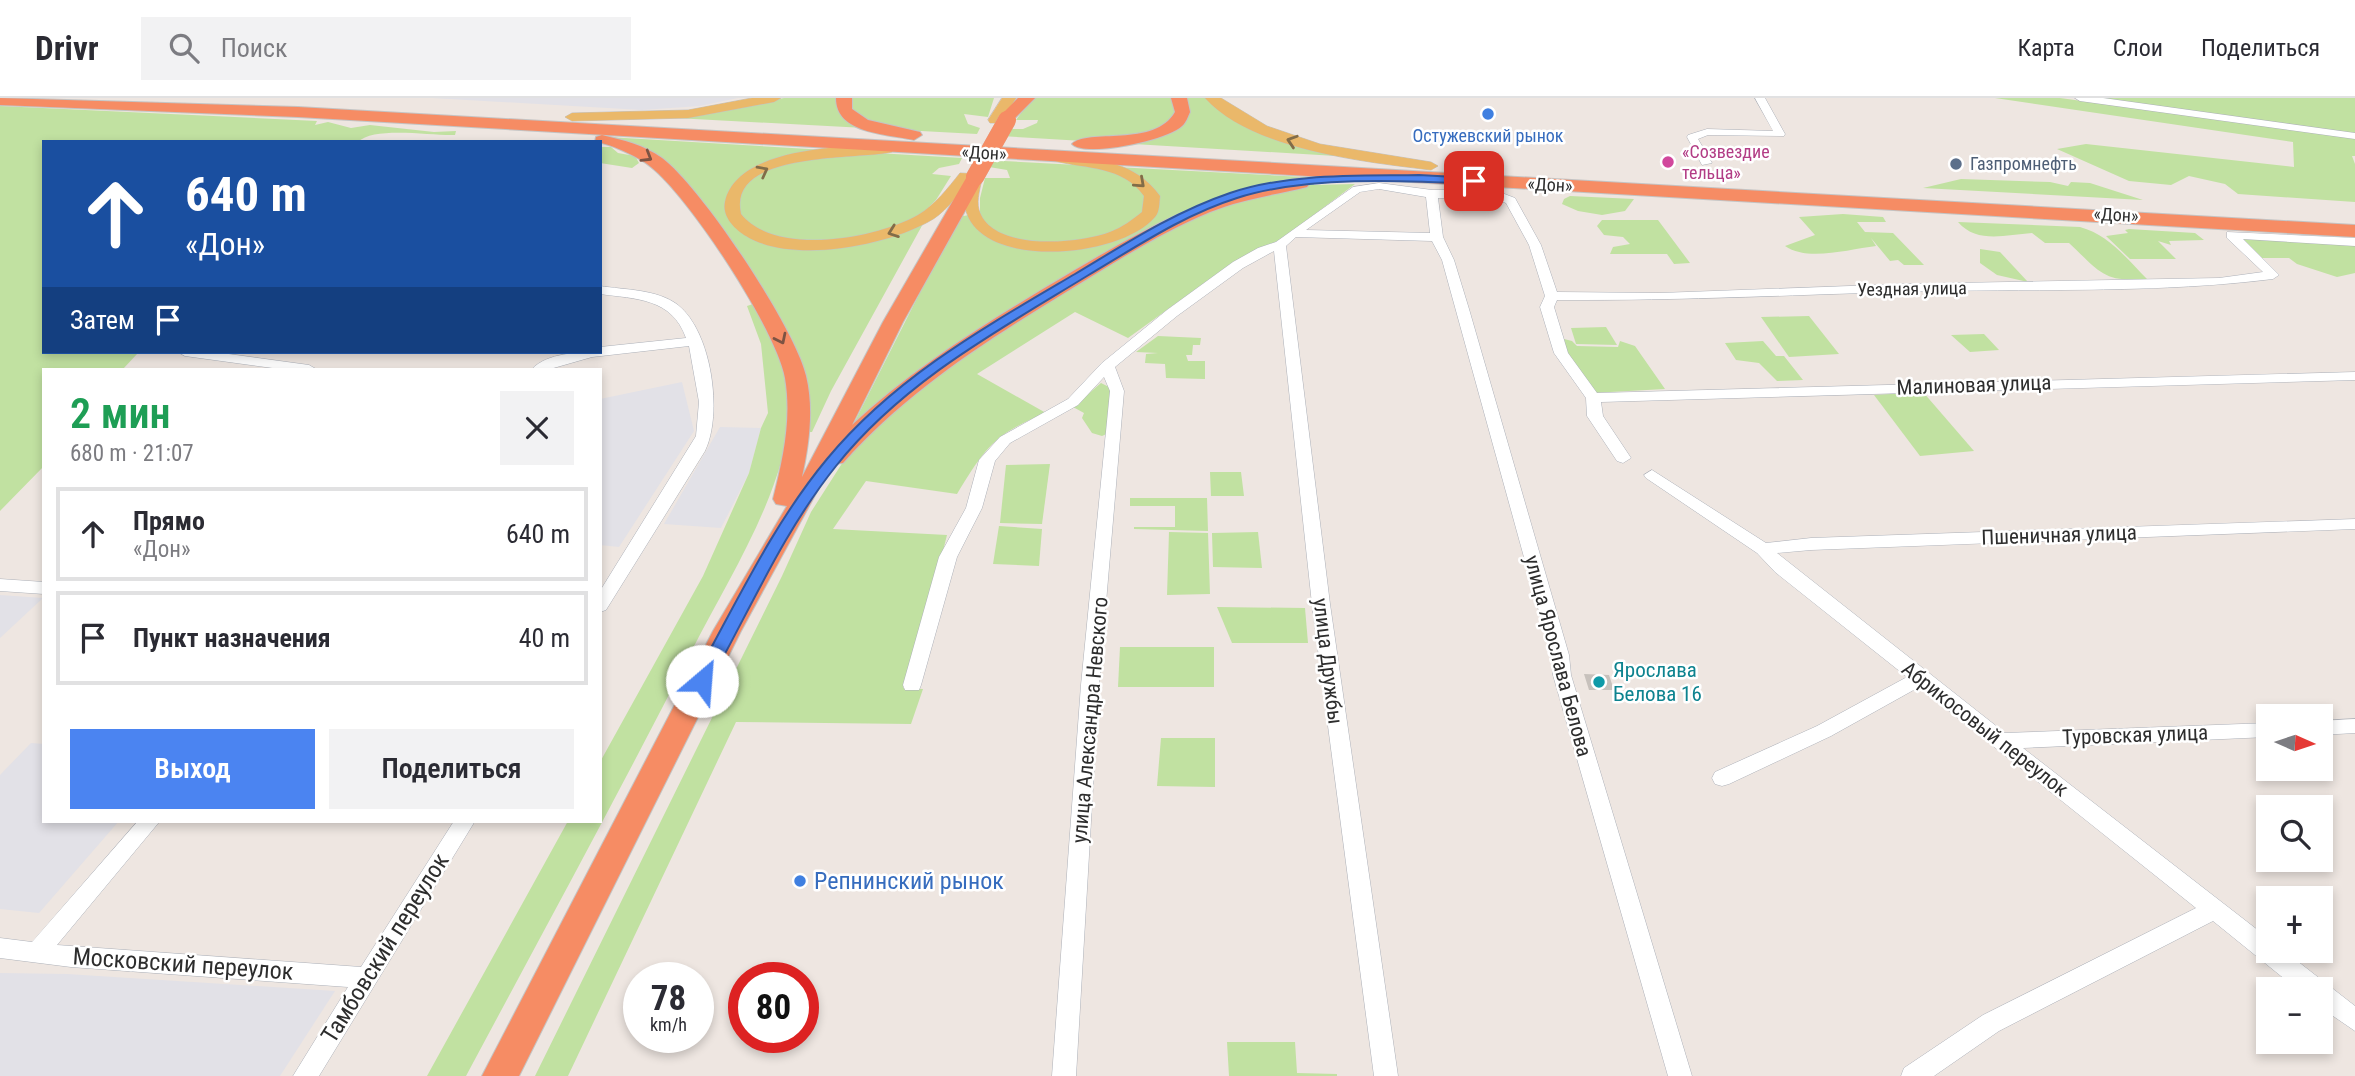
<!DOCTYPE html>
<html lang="ru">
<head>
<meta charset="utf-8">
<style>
	body { margin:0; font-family:"Roboto Condensed",sans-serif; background:#f2f2f3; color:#2b2b33; height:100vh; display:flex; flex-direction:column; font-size:26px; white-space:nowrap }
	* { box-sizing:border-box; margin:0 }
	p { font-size:23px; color:#7c7c81 }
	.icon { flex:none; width:38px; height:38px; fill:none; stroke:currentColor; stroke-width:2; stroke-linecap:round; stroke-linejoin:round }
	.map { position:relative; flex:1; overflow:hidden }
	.drawer { position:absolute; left:42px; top:270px; width:560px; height:455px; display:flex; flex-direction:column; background:#fff; border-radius:0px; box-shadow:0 4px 10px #0003 }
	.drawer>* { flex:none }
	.hud { position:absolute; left:42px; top:42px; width:560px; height:214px; border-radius:0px; box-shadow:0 4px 10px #0003; background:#1a4fa0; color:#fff; overflow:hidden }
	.needle { width:46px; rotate:93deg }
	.buttons { position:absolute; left:2256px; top:606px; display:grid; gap:14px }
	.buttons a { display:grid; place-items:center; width:77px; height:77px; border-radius:0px; background:#fff; box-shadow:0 4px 10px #0003; font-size:35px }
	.speed { position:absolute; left:623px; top:864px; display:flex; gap:14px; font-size:35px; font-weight:700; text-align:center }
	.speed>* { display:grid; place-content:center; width:91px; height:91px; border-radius:50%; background:#fff; box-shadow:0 4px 10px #0003; line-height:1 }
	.speed small { font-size:18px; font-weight:400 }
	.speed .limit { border:10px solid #d22; background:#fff; color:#111 }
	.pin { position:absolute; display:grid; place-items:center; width:60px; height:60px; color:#fff; margin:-30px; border-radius:14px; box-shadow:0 4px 10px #0006 }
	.me { position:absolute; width:77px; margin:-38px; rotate:27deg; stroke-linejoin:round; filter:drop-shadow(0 0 5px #0008) }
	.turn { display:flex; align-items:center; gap:24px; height:147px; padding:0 28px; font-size:32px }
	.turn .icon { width:91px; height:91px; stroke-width:2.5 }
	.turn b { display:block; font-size:49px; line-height:60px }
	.then { display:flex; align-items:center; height:66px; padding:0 28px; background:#0003; gap:14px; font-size:26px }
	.round { display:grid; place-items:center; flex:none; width:74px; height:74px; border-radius:0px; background:#f2f2f3 }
	.summary { display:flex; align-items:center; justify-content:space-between; height:119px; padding:0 28px }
	h1 { font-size:42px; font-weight:600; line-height:52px; color:#1e9e55 }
	.cta { display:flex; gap:14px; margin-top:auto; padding:14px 28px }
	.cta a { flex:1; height:80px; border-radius:0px; background:#4b84f1; color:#fff; font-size:28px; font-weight:600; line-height:80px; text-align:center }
	.cta a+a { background:#f2f2f3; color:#2b2b33 }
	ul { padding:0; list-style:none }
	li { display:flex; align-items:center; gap:21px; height:94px; margin:0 14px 10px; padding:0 14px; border:4px solid #e1e1e2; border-radius:0px }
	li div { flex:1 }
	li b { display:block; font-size:26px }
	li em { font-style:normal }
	header { display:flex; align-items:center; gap:42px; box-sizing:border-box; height:98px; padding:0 35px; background:#fff; border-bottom:2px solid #e1e1e2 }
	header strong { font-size:33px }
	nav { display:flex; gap:38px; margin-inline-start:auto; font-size:24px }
	.search { width:490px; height:63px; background:#f2f2f3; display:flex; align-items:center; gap:18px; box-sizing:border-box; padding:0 24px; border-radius:0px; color:#7c7c81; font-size:26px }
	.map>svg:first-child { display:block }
</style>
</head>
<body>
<header>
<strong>Drivr</strong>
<div class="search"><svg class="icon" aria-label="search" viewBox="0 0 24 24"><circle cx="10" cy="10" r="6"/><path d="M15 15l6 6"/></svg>Поиск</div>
<nav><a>Карта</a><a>Слои</a><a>Поделиться</a></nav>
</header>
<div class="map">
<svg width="2355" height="978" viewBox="0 0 2355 978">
	<rect width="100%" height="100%" fill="#eee6e1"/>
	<!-- industrial -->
	<g fill="#e2e1e7">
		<path d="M432 0H738L700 8 642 12Z"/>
		<path d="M682 284 694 333 619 449 600 447V301Z"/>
		<path d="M720 329 761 330 749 375 721 430 664 426Z"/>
		<path d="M0 497 43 500 0 540Z"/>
		<path d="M31 645 44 646V723H119L39 815 0 811V677Z"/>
		<path d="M0 875 67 876 335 893 280 978H0Z"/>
	</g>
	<!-- green -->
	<g fill="#c1e1a1">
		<path d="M784 0H994L988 19 964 16 968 26 980 30 977 36 675 20Z"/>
		<path d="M1032 0H1206L1223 14 1336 58 1000 38 1004 31H1023L1037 25 1038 22H1016Z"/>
		<path d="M1995 0H2060L2355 40V58H2352L2355 66V104L2238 96 2225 86 2189 78 2171 87 2129 83 2057 51 2086 46 2294 69 2293 44Z"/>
		<path d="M2095 0H2355V36Z"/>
		<path d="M0 8 317 23 315 27 328 24 351 30 370 27 434 34 456 33 455 37C431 38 374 28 358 44H44V254L138 255 123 271H44V368L0 413Z"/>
		<path d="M608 39 962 60 959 66 939 70 932 76 951 78 936 102 925 113 924 124 831 293 812 334H808L804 279 792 241 778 217 687 89Z"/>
		<path d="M600 49H611L618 55 635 58 639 65 632 70 600 65Z"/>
		<path d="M1004 63 1303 79 1310 80 1314 87 1355 86 1283 140 1225 170 1128 240 1075 214 977 276 1046 315C994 336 986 349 957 396L866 383 833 431 947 437 932 497 903 590 923 591 911 626 736 624 568 978H535L782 478 811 414 848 356V337L958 119 980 115V100L985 80H1010L1007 72 983 68 984 65Z"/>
		<path d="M1961 81 2050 84 2068 88 2071 84 2090 85 2143 102 1923 90Z"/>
		<path d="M1570 98 1634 101 1625 113 1602 117 1578 113 1562 106 1564 101Z"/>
		<path d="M1843 116 1883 119 1886 124H1857L1865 134 1893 135 1924 167H1904L1898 162 1890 163 1871 140 1876 148C1849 151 1808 164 1785 148L1815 137 1799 119Z"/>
		<path d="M1602 122H1658L1690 165 1674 166 1667 156H1610L1613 149 1630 146 1623 139 1604 137 1597 128Z"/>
		<path d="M1958 124 2080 129C2109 137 2126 160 2147 181 2103 185 2099 173 2069 145H2045L2032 135C2005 137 1977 146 1958 124Z"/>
		<path d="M2129 131 2195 135 2204 142 2169 143 2171 147 2158 143 2176 161H2130L2106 138 2128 135 2125 132Z"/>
		<path d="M2241 139 2355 146V175L2337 179 2297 166 2289 160H2260Z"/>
		<path d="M1980 151 2000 154 2028 184 1997 177 1980 165Z"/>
		<path d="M753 206C767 231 794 280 792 309 784 396 731 476 692 552 619 695 542 836 466 978H427L568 723H600V664L703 478 749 375 761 330 768 315 761 246 747 208Z"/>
		<path d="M1809 218 1839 256 1789 259 1761 219Z"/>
		<path d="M1606 229 1617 247 1576 246 1571 230Z"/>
		<path d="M1984 236 1999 252 1970 254 1951 237Z"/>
		<path d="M1158 238 1201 240 1200 247H1193L1192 257H1186L1188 263H1205V281L1166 280 1165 266 1145 265 1146 256 1158 255 1136 254Z"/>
		<path d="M1564 241 1572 243 1577 248 1618 249 1620 243 1635 248 1665 291 1592 295 1565 254Z"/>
		<path d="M1763 243 1776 258H1784L1803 282 1777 283 1759 265 1736 262 1725 245Z"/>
		<path d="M1101 285 1113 291 1111 334 1102 338 1092 335 1082 320 1084 315 1073 309Z"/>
		<path d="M1923 294 1974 353 1920 358 1874 297Z"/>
		<path d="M1050 366 1042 426 1000 425 1006 367Z"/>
		<path d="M1210 374H1241L1244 398H1211Z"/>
		<path d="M1130 400H1207L1208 433 1134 431V429H1175V408H1130Z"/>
		<path d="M999 428 1042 431 1039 468 993 466Z"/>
		<path d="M1169 434 1208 435 1210 496 1167 497Z"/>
		<path d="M1258 434 1262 470 1213 469 1212 435Z"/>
		<path d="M1217 509 1305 510 1308 545H1232Z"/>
		<path d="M1120 549H1214V589H1118Z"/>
		<path d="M1161 640H1215V689L1157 688Z"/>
		<path d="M1227 944H1295L1297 975 1337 976V978H1229Z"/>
	</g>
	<!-- building -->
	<path fill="#c7c1bc" d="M1584 576 1609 577 1614 592H1589Z"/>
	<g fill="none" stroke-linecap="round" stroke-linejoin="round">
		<defs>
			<g id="minor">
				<path d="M1755 0H1765L1785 36 1784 38 1708 37 1698 41 1712 65 1702 67 1687 39 1688 37 1707 31 1773 33Z"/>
				<path d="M2075 0H2103L2355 35V41L2080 3Z"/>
				<path d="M1379 85 1432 92H1494L1515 100 1541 147 1557 194 1660 195 1903 186 2219 180 2263 174 2227 140V134L2355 140V148L2243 141 2279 177 2273 181C2161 195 2046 191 1934 193 1808 196 1683 203 1557 202L1554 209 1568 255 1597 295 2355 274V282L1601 304 1603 318 1631 360 1623 365 1617 363 1587 318 1586 300 1554 255 1540 209 1545 198 1529 147 1506 105 1492 100H1438L1443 139 1454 162 1469 211 1569 557 1571 577 1692 978H1668L1553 577 1551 557 1442 162 1432 143 1296 139 1286 148 1330 506 1398 978H1374L1312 506 1274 153 1243 170 1177 218 1115 269 1124 293 1099 587 1076 978H1052L1081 587 1110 293 1104 279 1078 307 1010 345 995 363 982 410 957 459 921 587 919 592H905L903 587 939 459 966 410 979 362 1000 339 1068 301 1102 265 1167 212 1233 164 1258 150 1276 144 1353 89ZM1379 91 1426 99 1430 135 1306 132 1360 94Z"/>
				<path d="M600 188C625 192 657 191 678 207 712 234 723 316 705 353L606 512 600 514V493L696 338 699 304 689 248 592 259 550 271H532C547 255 579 254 600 254V249L686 240C672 200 636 201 600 196Z"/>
				<path d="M178 254H214L309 267 316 271H280L185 258Z"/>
				<path d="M1652 372 1766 445 1811 440 2355 421V431L1811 452 1777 455 2005 635 2268 625V639L2023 650 2268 840V852H2283L2355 908V933L2320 909V891H2297L2213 823 1999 933 1934 978H1901L1904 970 1983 917 2196 810 1919 589 1831 638 1729 686 1722 688 1715 686 1712 680 1715 674 1817 628 1907 579 1775 474 1757 455 1646 380 1644 377Z"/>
				<path d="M0 481 44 484V496L0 493Z"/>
				<path d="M2355 621V635L2320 637V623Z"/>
				<path d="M138 723H160L57 847 361 869 454 723H475L319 978H293L348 889 71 869 0 860V840L32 844Z"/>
			</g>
			<g id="major">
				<path d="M752 0H781L774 4 688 20 572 23 565 19 572 15 688 12Z"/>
				<path d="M1002 0H1016L1000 25H990L988 22Z"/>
				<path d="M1205 0H1221L1267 28 1320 46 1431 64 1438 68 1431 72C1365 64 1252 52 1205 0Z"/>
				<path d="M887 47 894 51 892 54C860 62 726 52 741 116 775 159 876 141 918 117 935 107 948 90 960 75L980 76 982 79C981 89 976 101 979 112 992 154 1079 146 1110 134 1123 129 1132 122 1142 114L1144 98C1123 68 1087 71 1055 63L1053 60 1060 56C1098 61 1136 64 1160 98 1159 105 1160 113 1155 119 1117 165 946 175 966 87 955 100 944 116 928 124 885 148 791 166 746 138 735 131 722 119 725 104 736 49 845 48 887 47Z"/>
			</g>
			<g id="highway">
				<path d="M0 0 298 9 2355 127V139L298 19 0 7Z"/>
				<path d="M836 0H852V11L868 22 920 34 922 37 914 42C887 36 836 36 836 0Z"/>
				<path d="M1018 0H1035L1016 19H1004L1002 16Z"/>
				<path d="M1171 0H1187L1190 14C1188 18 1186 25 1182 28 1168 42 1085 60 1072 46 1087 30 1155 50 1175 14Z"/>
				<path d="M602 37C623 42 644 47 662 60 701 89 795 230 806 278 814 311 809 346 802 379L883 224 969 75H981L984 79 903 224 852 327C910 273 975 232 1043 191 1131 139 1198 96 1301 80L1310 85 1307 89C1274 97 1242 101 1210 114 1159 135 1112 166 1066 194 984 244 907 293 843 365L832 366 741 533 519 978H482L713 533 787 408 776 406 773 401C783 361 792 321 785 280 776 231 690 100 651 69 640 59 606 44 595 44L596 39Z"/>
			</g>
		</defs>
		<!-- minor casing -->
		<use href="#minor" stroke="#adb1b9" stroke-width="1"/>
		<!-- major casing -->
		<use href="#major" stroke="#c4c4c4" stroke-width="1"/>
		<!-- highway casing -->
		<use href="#highway" stroke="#c4c4c4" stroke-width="2"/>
		<!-- minor -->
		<use href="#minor" fill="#fff" fill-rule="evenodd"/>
		<!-- major -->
		<use href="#major" fill="#eab86a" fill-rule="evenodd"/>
		<!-- highway -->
		<use href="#highway" fill="#f68c64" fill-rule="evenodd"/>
		<defs>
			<path id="highway-bridge" d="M975 79 1007 22"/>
		</defs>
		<!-- highway-bridge casing -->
		<use href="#highway-bridge" stroke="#c4c4c4" stroke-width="18" stroke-linecap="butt"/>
		<!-- highway-bridge -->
		<use href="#highway-bridge" stroke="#f68c64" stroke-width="18"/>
	</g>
	<!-- one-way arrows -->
	<defs><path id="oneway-chevron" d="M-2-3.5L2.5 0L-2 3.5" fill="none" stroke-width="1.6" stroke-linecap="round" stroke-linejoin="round" transform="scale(1.75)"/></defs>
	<g stroke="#826c48">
		<use href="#oneway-chevron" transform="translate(1292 43) rotate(-162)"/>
		<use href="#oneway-chevron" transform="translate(763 73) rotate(-28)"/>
		<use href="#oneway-chevron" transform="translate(1140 85) rotate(42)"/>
		<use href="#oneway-chevron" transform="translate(893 134) rotate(160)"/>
	</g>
	<g stroke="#7d5343">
		<use href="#oneway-chevron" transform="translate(647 59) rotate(31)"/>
		<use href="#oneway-chevron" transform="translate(781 241) rotate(64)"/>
	</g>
	<!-- route -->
	<path fill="#4b84f1" stroke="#31569d" stroke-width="2" d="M1419 77 1474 80 1479 83 1474 86C1402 82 1306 78 1237 100 1183 117 1136 149 1087 178 997 233 903 284 836 368 783 434 749 514 708 587H696L693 583C735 508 772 427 827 361 895 279 985 229 1075 176 1125 146 1174 114 1230 95 1289 75 1357 78 1419 77Z"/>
	<!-- markers -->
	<g fill="#3f7fe0" stroke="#fff" stroke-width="2.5">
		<circle cx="1488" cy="16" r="7"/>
		<circle cx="800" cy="783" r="7"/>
	</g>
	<circle fill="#d1479c" stroke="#fff" stroke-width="2.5" cx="1668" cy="64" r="7"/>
	<circle fill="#5c6f8a" stroke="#fff" stroke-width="2.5" cx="1956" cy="66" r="7"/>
	<circle fill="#0f9aa8" stroke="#fff" stroke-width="2.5" cx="1599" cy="584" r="7"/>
	<g text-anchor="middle" stroke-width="5" stroke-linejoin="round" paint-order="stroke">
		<!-- far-shop labels -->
		<g font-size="18" fill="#366cbe" stroke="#fff">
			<text x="1488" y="44">Остужевский рынок</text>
		</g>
		<!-- far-hotel labels -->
		<g font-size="18" fill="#b23c85" stroke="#fff" text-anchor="start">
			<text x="1682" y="60">«Созвездие<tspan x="1682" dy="21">тельца»</tspan></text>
		</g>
		<!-- far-street labels -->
		<g font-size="18" fill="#2d2d2d" stroke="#fff">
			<text transform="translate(984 55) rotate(3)" y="6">«Дон»</text>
			<text transform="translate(1550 87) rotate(3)" y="6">«Дон»</text>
			<text transform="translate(2116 117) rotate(3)" y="6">«Дон»</text>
			<text transform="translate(1912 191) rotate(-1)" y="6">Уездная улица</text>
		</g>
		<!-- far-service labels -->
		<g font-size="18" fill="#4e5e75" stroke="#fff" text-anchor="start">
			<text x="1970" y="72">Газпромнефть</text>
		</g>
		<!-- street labels -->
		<g font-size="21" fill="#2d2d2d" stroke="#fff">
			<text transform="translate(1974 287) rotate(-2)" y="7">Малиновая улица</text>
			<text transform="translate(2059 437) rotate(-2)" y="7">Пшеничная улица</text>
			<text transform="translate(1558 558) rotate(75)" y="7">улица Ярослава Белова</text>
			<text transform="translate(1328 563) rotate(83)" y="7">улица Дружбы</text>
			<text transform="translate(1090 622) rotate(-85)" y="7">улица Александра Невского</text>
			<text transform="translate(1985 631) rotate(38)" y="7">Абрикосовый переулок</text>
			<text transform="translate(2135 637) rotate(-2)" y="7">Туровская улица</text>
		</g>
		<!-- culture labels -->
		<g font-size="21" fill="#0d838f" stroke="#fff" text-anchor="start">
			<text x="1613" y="579">Ярослава<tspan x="1613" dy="24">Белова 16</tspan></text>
		</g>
		<!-- near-shop labels -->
		<g font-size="24" fill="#366cbe" stroke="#fff" text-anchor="start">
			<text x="814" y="791">Репнинский рынок</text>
		</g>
		<!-- near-street labels -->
		<g font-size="24" fill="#2d2d2d" stroke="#fff">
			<text transform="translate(385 850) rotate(-58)" y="8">Тамбовский переулок</text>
			<text transform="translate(183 866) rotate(4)" y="8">Московский переулок</text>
		</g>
	</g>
</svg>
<div class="buttons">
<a><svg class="needle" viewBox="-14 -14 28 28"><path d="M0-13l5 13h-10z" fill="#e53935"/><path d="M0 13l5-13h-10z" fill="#7c7c81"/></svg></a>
<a><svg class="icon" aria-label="search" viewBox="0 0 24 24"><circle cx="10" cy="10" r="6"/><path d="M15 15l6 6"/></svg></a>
<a>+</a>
<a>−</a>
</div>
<div class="speed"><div>78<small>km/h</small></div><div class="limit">80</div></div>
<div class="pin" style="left:1474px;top:83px;background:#d93025"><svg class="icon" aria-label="arrive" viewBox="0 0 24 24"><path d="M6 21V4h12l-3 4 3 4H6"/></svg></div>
<svg class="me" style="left:702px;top:583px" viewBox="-20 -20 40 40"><circle r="19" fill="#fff"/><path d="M0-13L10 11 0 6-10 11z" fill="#4b84f1"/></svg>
<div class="hud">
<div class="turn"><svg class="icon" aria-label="ahead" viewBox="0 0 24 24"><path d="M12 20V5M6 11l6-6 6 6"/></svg><div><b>640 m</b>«Дон»</div></div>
<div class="then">Затем<svg class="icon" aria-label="arrive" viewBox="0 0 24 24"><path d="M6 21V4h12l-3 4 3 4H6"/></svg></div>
</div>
<section class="drawer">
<div class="summary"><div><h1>2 мин</h1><p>680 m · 21:07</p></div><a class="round"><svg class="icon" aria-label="close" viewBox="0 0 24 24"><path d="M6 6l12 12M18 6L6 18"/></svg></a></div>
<ul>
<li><svg class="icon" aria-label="ahead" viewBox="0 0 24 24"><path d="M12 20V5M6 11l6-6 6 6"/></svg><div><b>Прямо</b><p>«Дон»</p></div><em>640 m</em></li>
<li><svg class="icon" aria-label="arrive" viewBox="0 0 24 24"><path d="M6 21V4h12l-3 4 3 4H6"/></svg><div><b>Пункт назначения</b></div><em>40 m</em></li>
</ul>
<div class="cta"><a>Выход</a><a>Поделиться</a></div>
</section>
</div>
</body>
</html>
